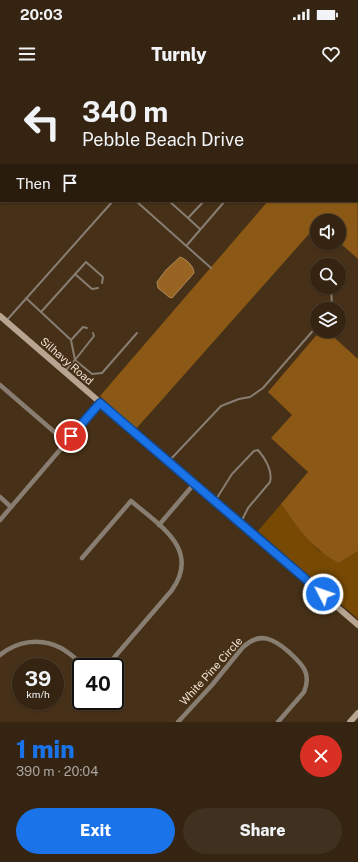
<!DOCTYPE html>
<html lang="en">
<head>
<meta charset="utf-8">
<style>
	body { margin:0; font-family:"Public Sans",sans-serif; background:#3f301f; color:#f1f3f6; height:100vh; display:flex; flex-direction:column; font-size:15px; white-space:nowrap }
	* { box-sizing:border-box; margin:0 }
	p { font-size:13px; color:#a9a49f }
	.icon { flex:none; width:22px; height:22px; fill:none; stroke:currentColor; stroke-width:2; stroke-linecap:round; stroke-linejoin:round }
	.map { position:relative; height:642px; overflow:hidden }
	.sheet { display:flex; flex-direction:column; background:#342411; flex:1 }
	.sheet>* { flex:none }
	.guide { position:absolute; left:0px; top:0px; width:358px; height:122px; box-shadow:0 1px 3px #0004,0 0 0 1px #4e4131; background:#342411; color:#f1f3f6; overflow:hidden }
	.fabs { position:absolute; left:310px; top:134px; display:grid; gap:8px }
	.fabs a { display:grid; place-items:center; width:36px; height:36px; border-radius:50%; background:#342411; box-shadow:0 1px 3px #0004,0 0 0 1px #4e4131; font-size:20px }
	.speed { position:absolute; left:12px; top:578px; display:flex; gap:8px; font-size:20px; font-weight:700; text-align:center }
	.speed>* { display:grid; place-content:center; width:52px; height:52px; border-radius:50%; background:#342411; box-shadow:0 1px 3px #0004,0 0 0 1px #4e4131; line-height:1 }
	.speed small { font-size:10px; font-weight:400 }
	.speed .limit { border:2px solid #111; border-radius:6px; background:#fff; color:#111 }
	.pin { position:absolute; display:grid; place-items:center; width:34px; height:34px; color:#fff; margin:-17px; border:2px solid #fff; border-radius:50%; box-shadow:0 1px 4px #0007 }
	.me { position:absolute; width:44px; margin:-22px; rotate:311deg; stroke-linejoin:round; filter:drop-shadow(0 0 3px #0008) }
	.turn { display:flex; align-items:center; gap:14px; height:84px; padding:0 16px; font-size:18px }
	.turn .icon { width:52px; height:52px; stroke-width:2.5 }
	.turn b { display:block; font-size:28px; line-height:34px }
	.then { display:flex; align-items:center; height:38px; padding:0 16px; background:#0003; gap:8px; font-size:15px }
	.round { display:grid; place-items:center; flex:none; width:42px; height:42px; border-radius:21px; background:#3f301f }
	.headline { display:flex; align-items:center; justify-content:space-between; height:68px; padding:0 16px }
	h1 { font-size:24px; font-weight:800; line-height:30px; color:#1a73e8 }
	.action { display:flex; gap:8px; margin-top:auto; padding:8px 16px }
	.action a { flex:1; height:46px; border-radius:24px; background:#1a73e8; color:#fff; font-size:16px; font-weight:800; line-height:46px; text-align:center }
	.action a+a { background:#3f301f; color:#f1f3f6 }
	.status { display:flex; justify-content:space-between; align-items:center; height:28px; padding:0 20px; background:#342411; direction:ltr }
	.status svg { height:11px; fill:currentColor }
	header { display:flex; justify-content:space-between; align-items:center; height:52px; padding:0 16px; background:#342411; font-size:18px; font-weight:800 }
	.map>svg:first-child { display:block }
</style>
</head>
<body>
<div class="status"><b>20:03</b><svg viewBox="0 0 49 12"><path d="M0 12V9h3v3zM5 12V6h3v6zM10 12V3h3v9zM15 12V0h3v12zM26 1h20v11H26zM47 4h2v5h-2z"/></svg></div>
<header><svg class="icon" aria-label="menu" viewBox="0 0 24 24"><path d="M4 6h16M4 12h16M4 18h16"/></svg>Turnly<svg class="icon" aria-label="heart" viewBox="0 0 24 24"><path d="M12 20l-8-8c-3-5 5-10 8-4 3-6 11-1 8 4z"/></svg></header>
<div class="map">
<svg width="358" height="642" viewBox="0 0 358 642">
	<rect width="100%" height="100%" fill="#463017"/>
	<!-- green -->
	<path fill="#774903" d="M281 424 292 440 318 470 339 483 358 471V539L258 451Z"/>
	<!-- forest -->
	<g fill="#8b5915">
		<path d="M357 61 358 179 339 162V141H317V145L136 349 100 316 268 121H357Z"/>
		<path d="M320 251H327L358 279V471L339 483C314 471 297 447 281 424L308 392 271 358 292 335 268 312Z"/>
	</g>
	<!-- water -->
	<path fill="#976424" stroke="#b28a59" d="M180 177C186 179 194 186 194 193L172 218 169 217 158 208 157 202 166 190Z"/>
	<g fill="none" stroke-linecap="round" stroke-linejoin="round">
		<!-- lane -->
		<g stroke="#887d71" stroke-width="2">
			<path d="M136 121 211 188"/>
			<path d="M169 121 188 138"/>
			<path d="M200 149 188 138 204 121"/>
			<path d="M187 165 225 121"/>
			<path d="M75 194 92 209 98 208"/>
			<path d="M26 218 71 260 75 280 65 291"/>
			<path d="M331 229 332 227 331 207"/>
			<path d="M41 232 86 182 103 197 102 203"/>
			<path d="M7 240 113 121"/>
			<path d="M93 253 94 256 75 280 92 294 102 293 137 253"/>
			<path d="M72 259 83 247 87 248"/>
			<path d="M169 381 221 326 239 319 250 317 263 308 317 246"/>
			<path d="M215 421 232 394 254 371 258 370C265 378 273 391 270 402L248 428 241 442"/>
		</g>
		<!-- street -->
		<g stroke="#887d71" stroke-width="4.5">
			<path d="M0 305 66 362"/>
			<path d="M0 417 11 427"/>
			<path d="M0 440 100 323"/>
			<path d="M159 445 194 404"/>
			<path d="M82 478 131 421C159 445 201 469 172 510L106 587"/>
			<path d="M0 575C17 561 41 557 61 568 70 573 78 581 86 587"/>
			<path d="M178 642 212 605 243 567C260 551 274 559 289 572 302 584 312 593 304 612L278 642"/>
		</g>
		<!-- secondary -->
		<g stroke="#b7a592" stroke-width="6">
			<path d="M0 236 358 545"/>
			<path d="M350 642 358 633"/>
		</g>
	</g>
	<g fill="none" stroke-linecap="round" stroke-linejoin="round">
		<defs>
			<path id="route" d="M71 356 100 323 323 514"/>
		</defs>
		<!-- route casing -->
		<use href="#route" stroke="#114b97" stroke-width="10"/>
		<!-- route -->
		<use href="#route" stroke="#1a73e8" stroke-width="7"/>
	</g>
	<g text-anchor="middle" stroke-width="3.5" stroke-linejoin="round" paint-order="stroke">
		<!-- street labels -->
		<g font-size="11" fill="#f0e2d4" stroke="#463017">
			<text transform="translate(67 281) rotate(41)" y="4">Silhavy Road</text>
			<text transform="translate(211 591) rotate(-48)" y="4">White Pine Circle</text>
		</g>
	</g>
</svg>
<div class="fabs">
<a><svg class="icon" aria-label="sound" viewBox="0 0 24 24"><path d="M4 9h4l5-4v14l-5-4H4zM17 9q2 3 0 6"/></svg></a>
<a><svg class="icon" aria-label="search" viewBox="0 0 24 24"><circle cx="10" cy="10" r="6"/><path d="M15 15l6 6"/></svg></a>
<a><svg class="icon" aria-label="layers" viewBox="0 0 24 24"><path d="M12 4l9 5-9 5-9-5zM3 14l9 5 9-5"/></svg></a>
</div>
<div class="speed"><div>39<small>km/h</small></div><div class="limit">40</div></div>
<div class="pin" style="left:71px;top:356px;background:#d93025"><svg class="icon" aria-label="arrive" viewBox="0 0 24 24"><path d="M6 21V4h12l-3 4 3 4H6"/></svg></div>
<svg class="me" style="left:323px;top:514px" viewBox="-20 -20 40 40"><circle r="17" fill="#1a73e8" stroke="#fff" stroke-width="3"/><path d="M0-11L8 9 0 5-8 9z" fill="#fff"/></svg>
<div class="guide">
<div class="turn"><svg class="icon" aria-label="left" viewBox="0 0 24 24"><path d="M17 20v-9H6M10 6l-5 5 5 5"/></svg><div><b>340 m</b>Pebble Beach Drive</div></div>
<div class="then">Then<svg class="icon" aria-label="arrive" viewBox="0 0 24 24"><path d="M6 21V4h12l-3 4 3 4H6"/></svg></div>
</div>
</div>
<section class="sheet">
<div class="headline"><div><h1>1 min</h1><p>390 m · 20:04</p></div><a class="round" style="background:#d93025;color:#fff"><svg class="icon" aria-label="close" viewBox="0 0 24 24"><path d="M6 6l12 12M18 6L6 18"/></svg></a></div>
<div class="action"><a>Exit</a><a>Share</a></div>
</section>
</body>
</html>
